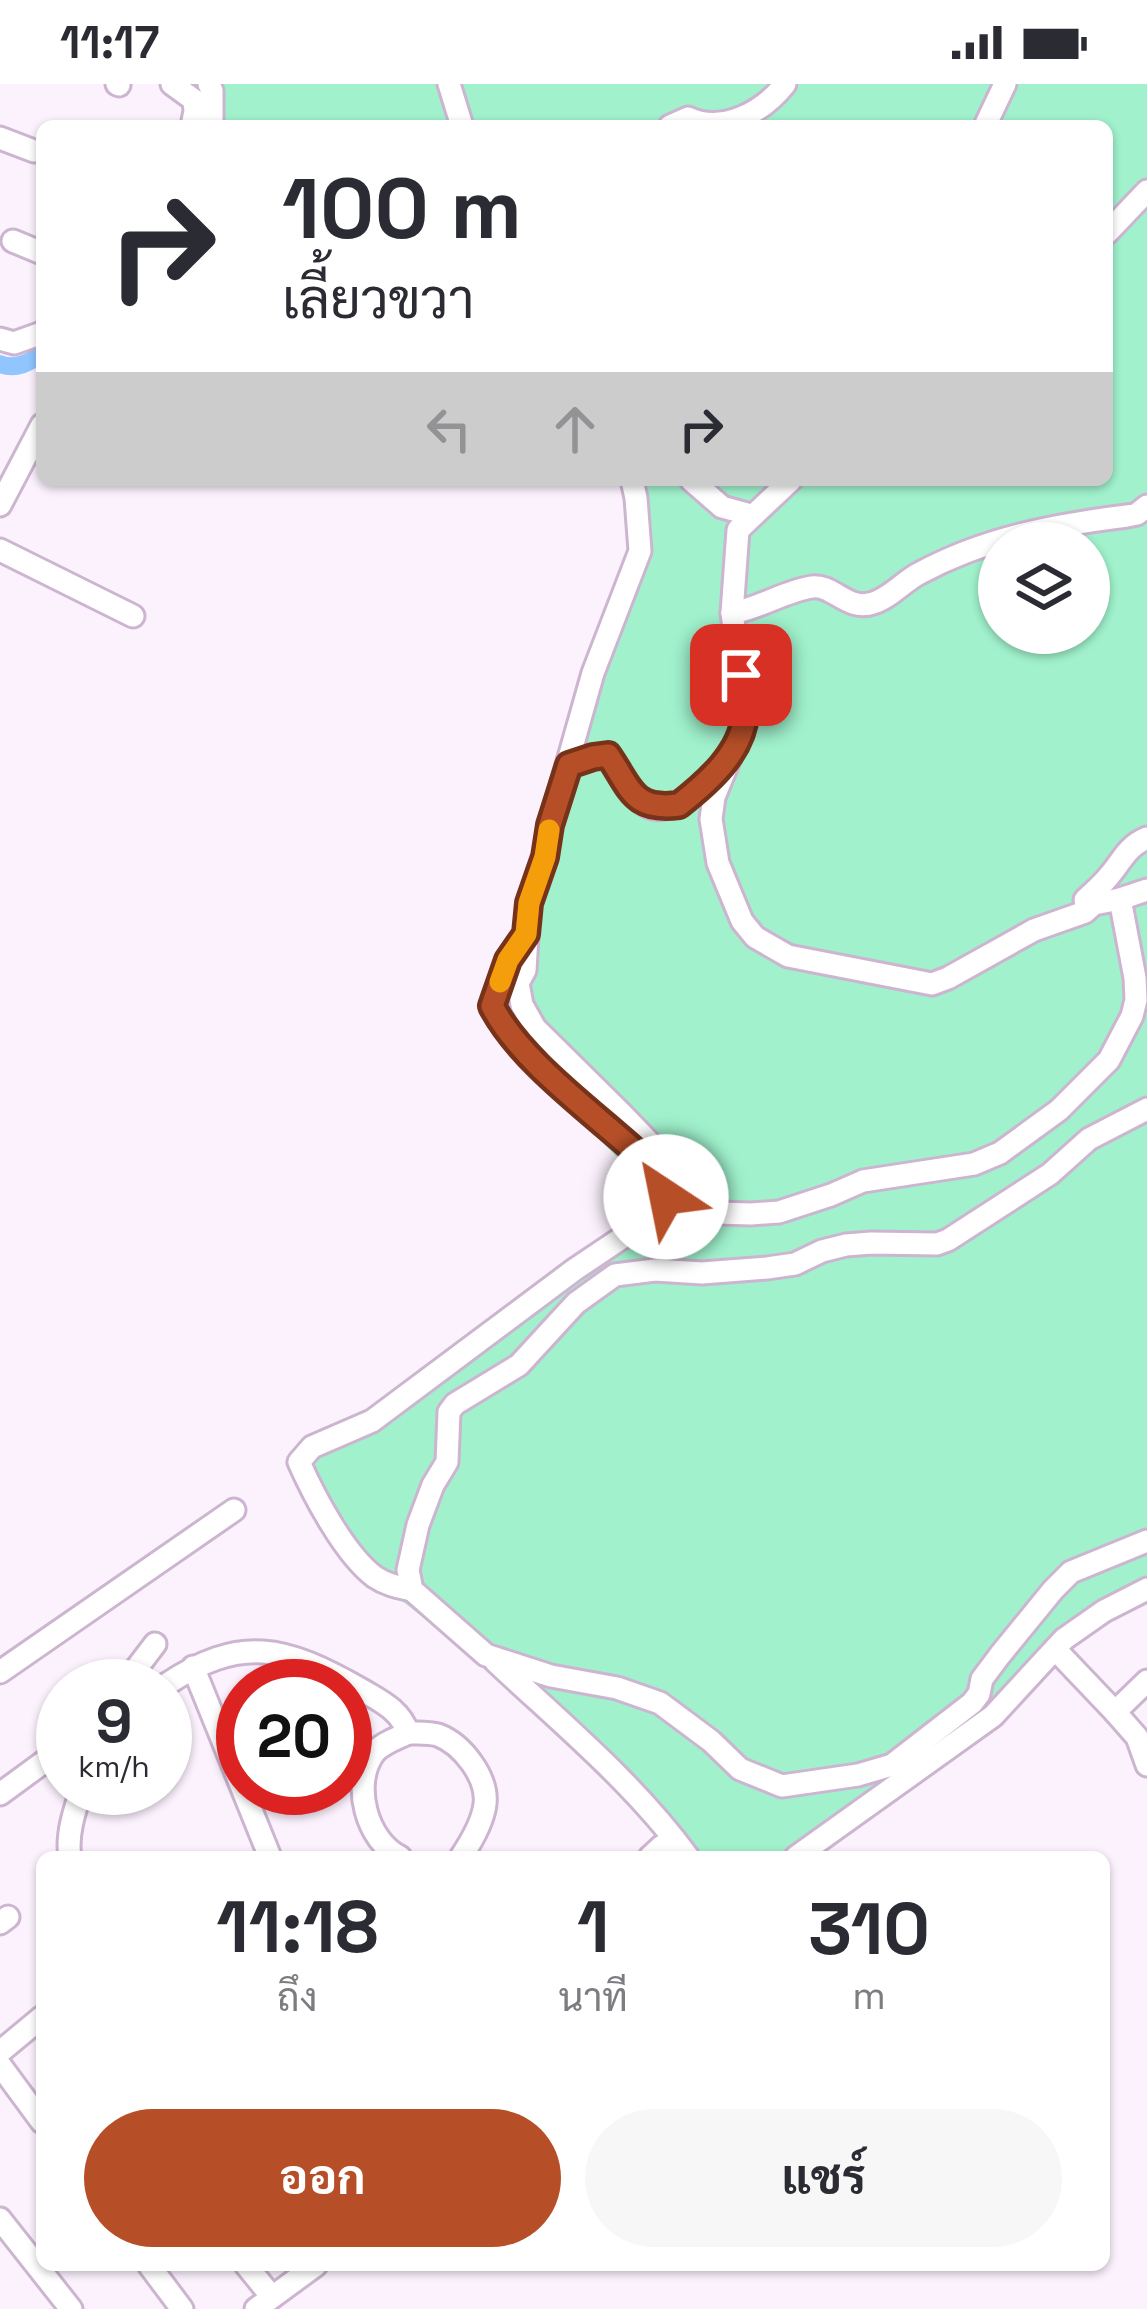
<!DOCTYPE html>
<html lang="th">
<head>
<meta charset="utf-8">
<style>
	body { margin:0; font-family:"Space Grotesk",Sarabun,sans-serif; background:#f7f7f7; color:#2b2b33; height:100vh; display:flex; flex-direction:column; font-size:45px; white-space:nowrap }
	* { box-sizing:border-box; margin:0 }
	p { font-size:39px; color:#7c7c81 }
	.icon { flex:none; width:66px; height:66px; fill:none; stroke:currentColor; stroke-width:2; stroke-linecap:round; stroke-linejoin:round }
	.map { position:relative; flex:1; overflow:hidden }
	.side { position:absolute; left:36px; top:1767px; width:1074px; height:420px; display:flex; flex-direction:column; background:#fff; border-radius:18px; box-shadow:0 3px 9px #0004 }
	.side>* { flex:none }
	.top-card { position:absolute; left:36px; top:36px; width:1077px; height:366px; border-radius:18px; box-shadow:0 3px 9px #0004; background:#fff; color:#2b2b33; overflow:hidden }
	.buttons { position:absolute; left:978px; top:438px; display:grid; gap:24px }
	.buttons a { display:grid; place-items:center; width:132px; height:132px; border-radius:50%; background:#fff; box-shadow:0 3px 9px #0004; font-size:60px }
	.speed { position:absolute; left:36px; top:1575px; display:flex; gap:24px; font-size:60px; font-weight:700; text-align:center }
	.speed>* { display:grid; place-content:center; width:156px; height:156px; border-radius:50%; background:#fff; box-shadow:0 3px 9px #0004; line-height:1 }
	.speed small { font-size:30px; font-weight:400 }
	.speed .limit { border:18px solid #d22; background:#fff; color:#111 }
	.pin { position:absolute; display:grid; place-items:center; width:102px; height:102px; color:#fff; margin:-51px; border-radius:24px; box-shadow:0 6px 18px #0006 }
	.me { position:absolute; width:132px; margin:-66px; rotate:326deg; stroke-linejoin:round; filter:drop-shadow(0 0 9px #0008) }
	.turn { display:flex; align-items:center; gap:42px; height:252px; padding:0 48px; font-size:54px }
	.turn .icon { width:156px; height:156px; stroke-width:2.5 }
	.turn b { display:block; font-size:84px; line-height:102px }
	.lanes { display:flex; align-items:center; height:114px; padding:0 48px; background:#0003; justify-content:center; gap:60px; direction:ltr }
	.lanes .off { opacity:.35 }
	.eta { display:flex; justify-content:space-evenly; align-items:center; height:204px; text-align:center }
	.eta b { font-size:72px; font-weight:700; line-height:84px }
	.cta { display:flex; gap:24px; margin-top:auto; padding:24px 48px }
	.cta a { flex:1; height:138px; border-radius:72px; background:#b64f28; color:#fff; font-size:48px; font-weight:700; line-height:138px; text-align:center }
	.cta a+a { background:#f7f7f7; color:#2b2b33 }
	.status { display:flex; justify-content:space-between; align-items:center; height:84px; padding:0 60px; background:#fff; direction:ltr }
	.status svg { height:33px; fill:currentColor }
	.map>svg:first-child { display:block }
</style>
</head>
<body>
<div class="status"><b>11:17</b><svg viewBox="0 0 49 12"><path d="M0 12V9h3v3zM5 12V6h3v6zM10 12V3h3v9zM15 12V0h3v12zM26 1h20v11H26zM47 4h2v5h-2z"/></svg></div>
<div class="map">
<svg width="1147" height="2225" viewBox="0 0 1147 2225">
	<rect width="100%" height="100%" fill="#fcf2fe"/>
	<!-- green -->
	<path fill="#a0f1cc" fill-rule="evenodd" d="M167 0H1147V1505L796 1773H692L517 1605 342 1471 299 1404 296 1386 656 1120 652 1108 502 958 491 938 490 917 538 784 631 493 629 396H1107V42H196L195 21ZM999 459H1089V549H999Z"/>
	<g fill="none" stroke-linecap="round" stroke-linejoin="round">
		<!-- canal -->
		<path stroke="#90c5fd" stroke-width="18" d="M0 280C15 286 31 279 42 268"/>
		<defs>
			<g id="minor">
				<path d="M117 0 119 1"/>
				<path d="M172 0 194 16 195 27 192 42"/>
				<path d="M209 0 212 7V42"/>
				<path d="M449 0 462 42"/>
				<path d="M670 42 688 34C723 50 763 28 785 0"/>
				<path d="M985 42 1005 0"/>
				<path d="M0 54 34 67"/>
				<path d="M1107 149 1147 107"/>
				<path d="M13 157 42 169"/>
				<path d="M0 255 14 259 42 249"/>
				<path d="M632 396 636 414 640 467 593 589 550 741 545 773 529 819 525 886 518 899 522 921 535 944 623 1031 674 1084 688 1102 718 1129 751 1130 779 1128 831 1111 863 1097 974 1080 1000 1069 1059 1026 1109 976 1132 932 1136 916 1135 894 1120 815 1094 820 1085 828 1034 846 948 894 932 900 788 872 755 853 742 837 718 779 711 735 714 713 744 640 745 627 732 529 738 446 791 396"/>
				<path d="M691 396 722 423 751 431"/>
				<path d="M0 421 42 341"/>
				<path d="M0 466 133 532"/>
				<path d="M732 529C760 524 785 507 812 503 833 500 848 528 873 519 890 514 904 497 920 489 985 454 1054 441 1127 432L1137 430 1147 422"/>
				<path d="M569 681 593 672 608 671C618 684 624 700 635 712 666 747 700 699 723 681"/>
				<path d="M1120 815 1147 806"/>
				<path d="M1085 816C1093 808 1102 801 1109 792 1123 776 1126 763 1147 754"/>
				<path d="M1147 1025 1089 1055 1050 1090 948 1156 937 1160 871 1159 846 1161 822 1167 795 1180 767 1184 702 1189 655 1186 615 1191 576 1219 519 1281 455 1320 449 1328 447 1378 433 1401 418 1441 408 1486 412 1506 486 1571 551 1592 617 1604 660 1619 711 1657 740 1685 782 1702 858 1691 892 1681 972 1619 979 1610 982 1595 1000 1571 1053 1506 1071 1488 1147 1457"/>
				<path d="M412 1506C399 1503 387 1501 375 1493 345 1471 314 1412 299 1378L312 1363 372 1337 574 1186 656 1131 666 1113 662 1095 648 1079C600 1032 524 981 492 921L508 876 525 851"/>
				<path d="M1055 1565 1115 1628"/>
				<path d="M495 1577C562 1640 634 1699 688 1773"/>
				<path d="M193 1583 270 1773"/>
				<path d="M0 1588 234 1426"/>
				<path d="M1147 1597 1115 1628 1137 1653 1147 1681"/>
				<path d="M123 1602 155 1560"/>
				<path d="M164 1602C241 1550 285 1562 362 1606 382 1618 400 1626 408 1649 418 1649 428 1648 438 1651 462 1660 488 1693 485 1720 483 1738 471 1758 461 1773"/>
				<path d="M0 1710 63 1664"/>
				<path d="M70 1773C66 1751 75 1725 82 1704"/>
				<path d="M400 1773C367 1757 351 1700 374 1669 382 1659 398 1654 408 1649"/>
				<path d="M650 1773 662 1762"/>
				<path d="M796 1773 993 1632 1064 1555 1104 1527 1147 1505"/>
				<path d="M0 1839 8 1833"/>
				<path d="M0 1968 42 1933"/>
				<path d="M0 1981 42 2038"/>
				<path d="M0 2135 71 2225"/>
				<path d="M149 2181 182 2225"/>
				<path d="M246 2181 272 2213"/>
				<path d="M256 2225 316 2181"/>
			</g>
		</defs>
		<!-- minor casing -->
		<use href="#minor" stroke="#cdb4d0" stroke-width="27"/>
		<!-- minor -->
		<use href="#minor" stroke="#fff" stroke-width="21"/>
	</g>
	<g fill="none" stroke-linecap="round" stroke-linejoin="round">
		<defs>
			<path id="route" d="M666 1113 662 1095 648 1079C600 1033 522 980 492 922L508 876 526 850 529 819 545 773 550 741 569 681 593 673 608 671C631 704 632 727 679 721 707 699 743 668 745 630 745 617 743 604 741 591"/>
		</defs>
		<!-- route casing -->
		<use href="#route" stroke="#76331a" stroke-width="30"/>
		<!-- route -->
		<use href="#route" stroke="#b64f28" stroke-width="21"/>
		<!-- slow -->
		<path stroke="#f59e0b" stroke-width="21" d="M500 898 508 876 526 850 529 819 545 773 549 746"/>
	</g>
</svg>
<div class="buttons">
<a><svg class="icon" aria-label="layers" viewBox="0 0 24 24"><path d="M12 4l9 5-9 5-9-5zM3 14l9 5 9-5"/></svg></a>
</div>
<div class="speed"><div>9<small>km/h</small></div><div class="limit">20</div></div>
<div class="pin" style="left:741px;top:591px;background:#d93025"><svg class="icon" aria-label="arrive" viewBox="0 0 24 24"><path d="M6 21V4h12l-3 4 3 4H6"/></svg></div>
<svg class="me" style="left:666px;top:1113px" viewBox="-20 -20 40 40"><circle r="19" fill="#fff"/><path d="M0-13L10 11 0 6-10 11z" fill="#b64f28"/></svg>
<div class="top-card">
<div class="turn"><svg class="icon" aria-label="right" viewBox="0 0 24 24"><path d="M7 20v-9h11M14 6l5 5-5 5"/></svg><div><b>100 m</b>เลี้ยวขวา</div></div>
<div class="lanes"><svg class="icon off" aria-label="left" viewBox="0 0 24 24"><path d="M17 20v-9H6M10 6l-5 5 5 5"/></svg><svg class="icon off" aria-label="ahead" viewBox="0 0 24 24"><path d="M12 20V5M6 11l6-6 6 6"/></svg><svg class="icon" aria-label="right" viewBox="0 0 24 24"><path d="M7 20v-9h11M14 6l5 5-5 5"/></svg></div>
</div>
<section class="side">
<div class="eta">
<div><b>11:18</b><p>ถึง</p></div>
<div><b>1</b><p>นาที</p></div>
<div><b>310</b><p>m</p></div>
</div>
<div class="cta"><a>ออก</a><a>แชร์</a></div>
</section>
</div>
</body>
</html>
